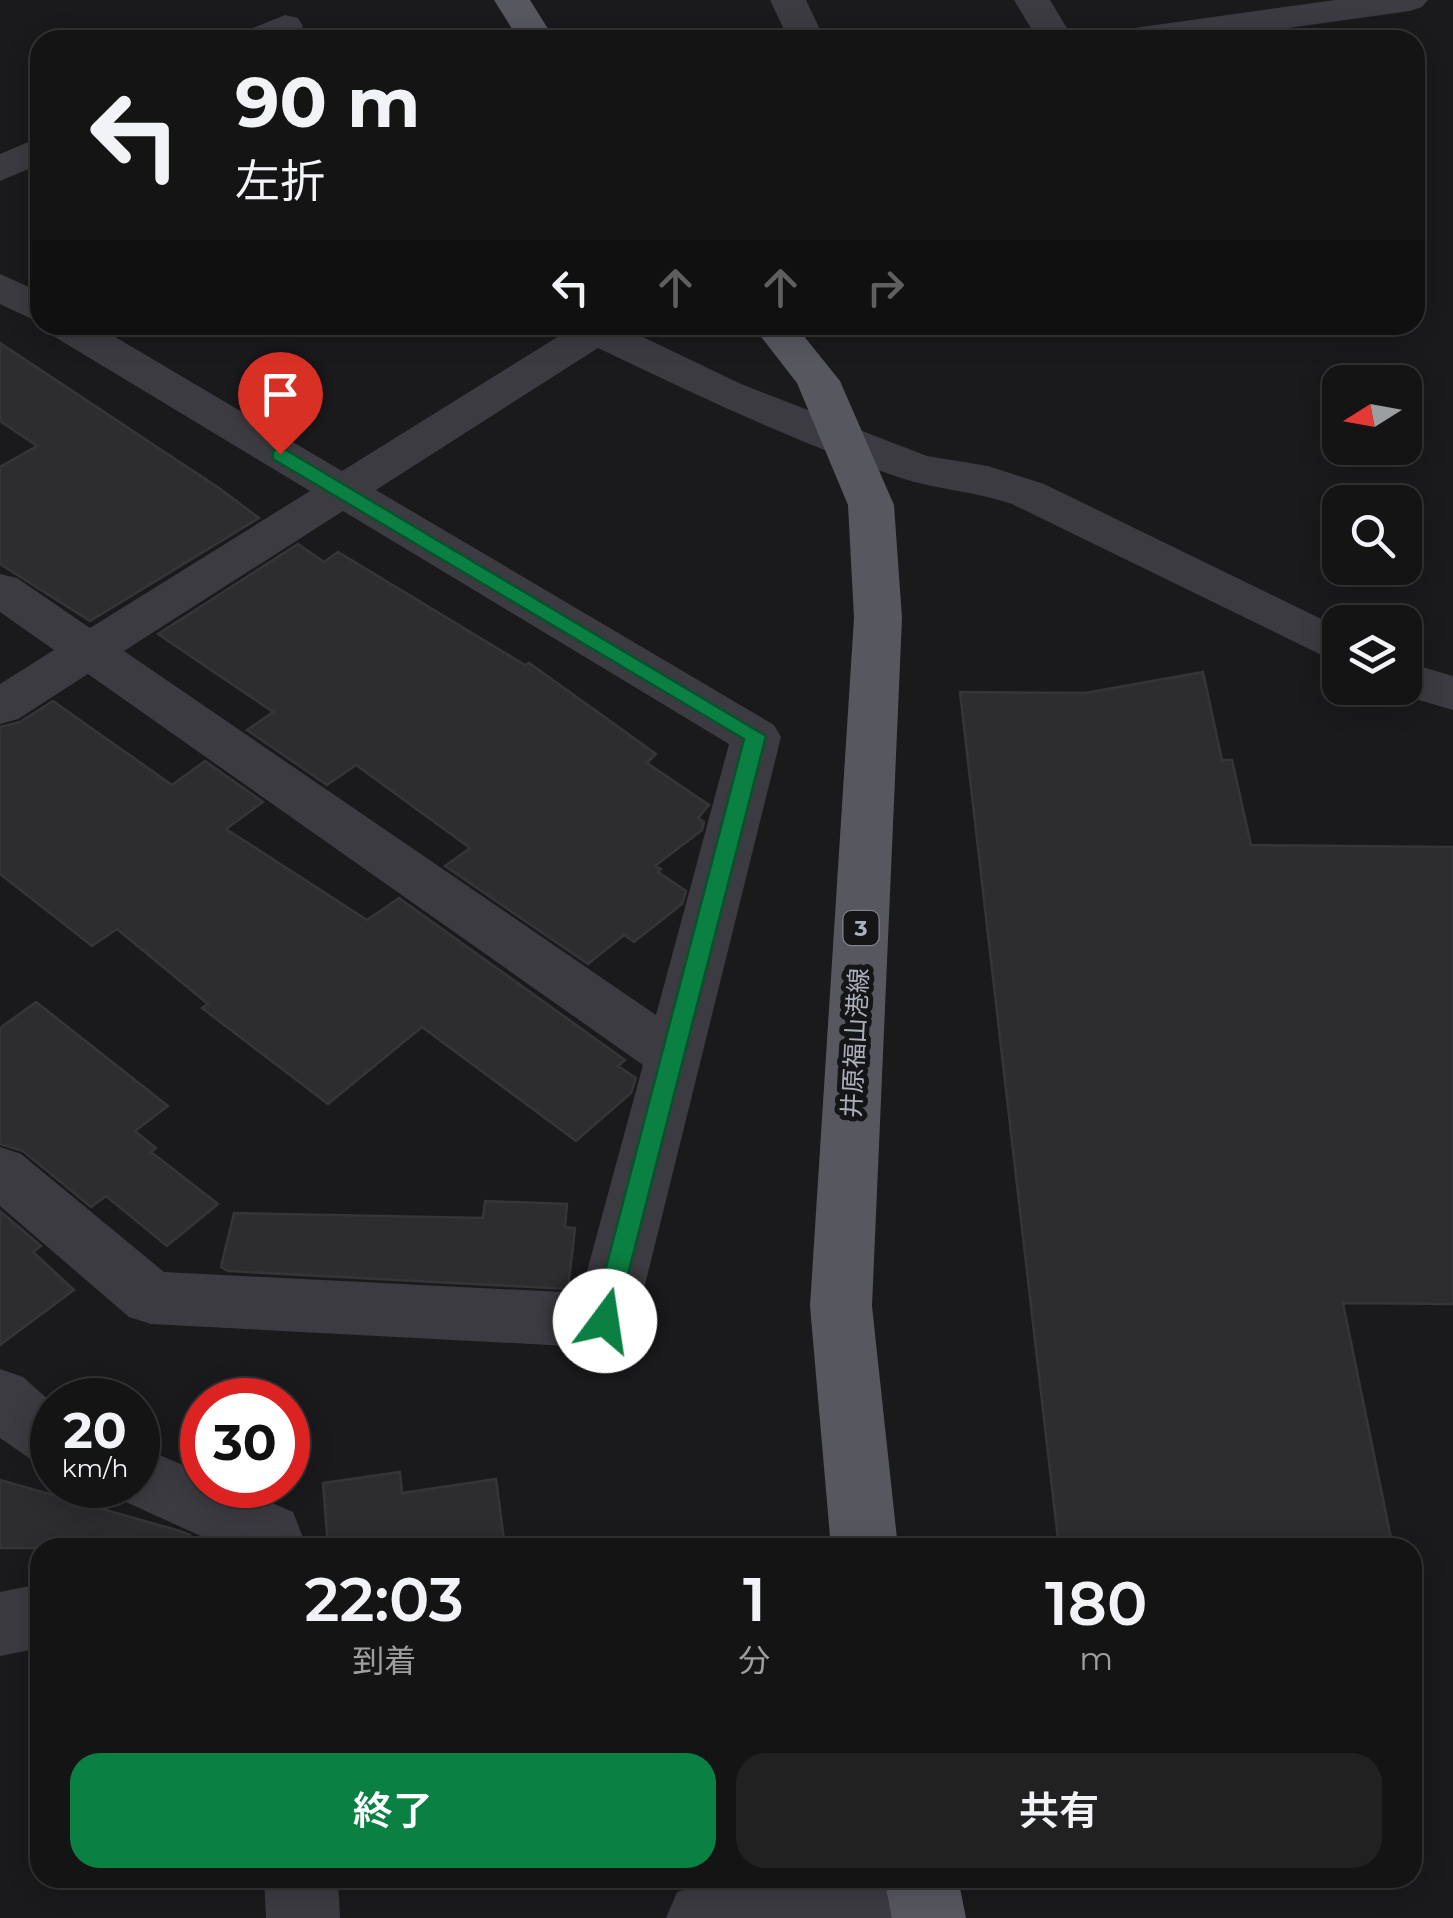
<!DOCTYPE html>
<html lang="ja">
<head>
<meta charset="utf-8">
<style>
	body { margin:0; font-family:Montserrat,"Noto Sans JP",sans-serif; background:#212122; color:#f1f3f6; height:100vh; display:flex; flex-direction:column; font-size:38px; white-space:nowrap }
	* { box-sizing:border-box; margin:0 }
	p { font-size:32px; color:#9d9ea0 }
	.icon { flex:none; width:55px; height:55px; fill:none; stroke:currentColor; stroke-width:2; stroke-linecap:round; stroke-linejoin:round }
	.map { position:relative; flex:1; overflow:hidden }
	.sheet { position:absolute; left:30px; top:1538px; width:1392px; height:350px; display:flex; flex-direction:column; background:#141415; border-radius:30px; box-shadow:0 5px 25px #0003,0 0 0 2px #333334 }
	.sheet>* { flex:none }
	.top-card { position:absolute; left:30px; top:30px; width:1395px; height:305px; border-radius:30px; box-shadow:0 5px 25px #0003,0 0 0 2px #333334; background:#141415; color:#f1f3f6; overflow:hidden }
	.needle { width:65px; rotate:259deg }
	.controls { position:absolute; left:1322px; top:365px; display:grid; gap:20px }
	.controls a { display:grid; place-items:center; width:100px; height:100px; border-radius:20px; background:#141415; box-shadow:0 5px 25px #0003,0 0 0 2px #333334; font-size:50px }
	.speed { position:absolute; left:30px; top:1378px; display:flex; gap:20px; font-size:50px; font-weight:700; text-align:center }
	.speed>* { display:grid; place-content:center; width:130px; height:130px; border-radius:50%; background:#141415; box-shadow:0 5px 25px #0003,0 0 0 2px #333334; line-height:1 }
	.speed small { font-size:25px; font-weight:400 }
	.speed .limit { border:15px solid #d22; background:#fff; color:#111 }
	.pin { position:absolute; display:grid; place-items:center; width:85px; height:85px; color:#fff; margin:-102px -42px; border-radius:50% 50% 50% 0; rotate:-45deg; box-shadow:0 0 10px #0007 }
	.pin .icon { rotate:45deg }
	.me { position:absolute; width:110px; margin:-55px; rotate:14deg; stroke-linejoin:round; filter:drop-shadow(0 0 8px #0008) }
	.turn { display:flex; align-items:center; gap:35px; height:210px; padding:0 40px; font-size:45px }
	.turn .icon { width:130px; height:130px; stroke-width:2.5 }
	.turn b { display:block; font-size:70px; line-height:85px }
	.lanes { display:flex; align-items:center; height:95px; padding:0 40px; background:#0003; justify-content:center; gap:50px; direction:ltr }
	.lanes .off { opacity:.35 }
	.eta { display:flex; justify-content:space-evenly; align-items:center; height:170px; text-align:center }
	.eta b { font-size:60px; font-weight:600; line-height:70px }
	.action { display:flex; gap:20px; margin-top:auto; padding:20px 40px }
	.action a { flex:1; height:115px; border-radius:30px; background:#0b8043; color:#fff; font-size:40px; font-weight:600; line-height:115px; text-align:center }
	.action a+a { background:#212122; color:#f1f3f6 }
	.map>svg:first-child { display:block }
</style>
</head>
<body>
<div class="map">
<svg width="1453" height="1918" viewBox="0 0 1453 1918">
	<rect width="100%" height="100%" fill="#1a1a1c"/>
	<!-- building -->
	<g fill="#2d2d30" stroke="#353438" stroke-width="2.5">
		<path d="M0 343 219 488 259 518 90 621 0 564V467L37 446 0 421Z"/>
		<path d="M298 544 324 562 338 552 525 665 529 663 656 754 647 763 709 805 698 818 704 822 702 830 655 866 661 869 658 872 686 891 682 904 634 942 624 935 588 964 445 866 470 848 356 765 327 785 247 730 273 712 158 634Z"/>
		<path d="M1203 672 1222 760H1232L1251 845 1453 847V1304L1343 1303 1393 1548H1059L960 692 1085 693Z"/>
		<path d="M53 701 172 785 205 761 263 802 226 829 367 920 399 898 625 1060 618 1066 636 1078 631 1093 576 1141 422 1027 328 1104 202 1008 208 1004 117 929 92 946 0 874V727L20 722Z"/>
		<path d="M36 1002 168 1106 135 1131 156 1148 151 1152 218 1204 167 1246 106 1196 91 1207 23 1151 0 1144V1028Z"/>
		<path d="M485 1201 567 1204 565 1227 575 1228 568 1289 228 1271 221 1267 234 1213 483 1218Z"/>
		<path d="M0 1211 41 1246 33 1252 74 1290 0 1345Z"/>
		<path d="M400 1472 402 1493 496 1479 505 1548H328L323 1483Z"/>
		<path d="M0 1480 180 1531 190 1535 188 1548H0Z"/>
	</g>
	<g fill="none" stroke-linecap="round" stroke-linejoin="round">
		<!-- minor -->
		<g fill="#3b3b41" fill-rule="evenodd">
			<path d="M770 0H806L825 40H789Z"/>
			<path d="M1014 0H1050L1074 40H1038Z"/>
			<path d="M1335 0H1428L1422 7 1410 11 1203 40H1109L1114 32 1127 29Z"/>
			<path d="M285 15 298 18 303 26C289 46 260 40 238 40L243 32Z"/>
			<path d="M40 137V164L0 181V154Z"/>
			<path d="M0 274 40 292V323L0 304Z"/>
			<path d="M44 325H95L342 471 567 331 563 325H618L741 384 927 456 988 466 1044 484 1340 628V664L1012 504C975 491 937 490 901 478 797 443 696 395 598 348L376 490 774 725 781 737 636 1321 627 1340 605 1348 151 1324 129 1317 0 1206V1147L21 1154 164 1272 581 1293 643 1065 88 674 18 719 0 724V684L54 650 0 612V574L17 578 90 628 310 491 50 334ZM343 511 729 744 656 1015 124 651Z"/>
			<path d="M1405 662 1453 676V710L1388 691 1386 688H1405Z"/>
			<path d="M0 1369 23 1377 52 1403V1467L29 1458 0 1438Z"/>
			<path d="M138 1446 202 1473V1485H230L293 1512 307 1548H227L115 1497 109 1485H138Z"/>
			<path d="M40 1584V1648L0 1656V1592Z"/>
			<path d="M264 1878H338L340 1918H266Z"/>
			<path d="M727 1878H955L960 1889 949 1915 942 1918H666L677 1892Z"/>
		</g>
		<!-- major -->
		<g fill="#575760" fill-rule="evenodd">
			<path d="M494 0H530L555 40H519Z"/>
			<path d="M752 325H795L840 381 894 505 902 618 872 1306 898 1548H831L810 1306 854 618 848 505 797 383Z"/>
			<path d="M884 1878H958L966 1918H892Z"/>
		</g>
	</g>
	<!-- route -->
	<path fill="#0b8043" stroke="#07532c" stroke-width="2.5" d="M273 450H286L766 736 614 1329 605 1332 592 1321 744 739 273 459Z"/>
	<g text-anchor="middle" stroke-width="10" stroke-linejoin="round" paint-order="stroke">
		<!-- shield labels -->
		<rect fill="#151517" stroke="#7f818a" stroke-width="2.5" x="843.5" y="911" width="35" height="34" rx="8"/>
		<g font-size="22" font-weight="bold" fill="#acafbc">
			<text x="861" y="936">3</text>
		</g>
		<!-- street labels -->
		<g font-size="25" fill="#acafbc" stroke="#151517">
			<text transform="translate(855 1043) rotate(-87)" y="9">井原福山港線</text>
		</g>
	</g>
</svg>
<div class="controls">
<a><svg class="needle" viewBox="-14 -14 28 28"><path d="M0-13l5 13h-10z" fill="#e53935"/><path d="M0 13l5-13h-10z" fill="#9d9ea0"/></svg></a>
<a><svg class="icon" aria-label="search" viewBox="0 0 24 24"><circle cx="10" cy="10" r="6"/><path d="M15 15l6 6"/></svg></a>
<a><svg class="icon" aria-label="layers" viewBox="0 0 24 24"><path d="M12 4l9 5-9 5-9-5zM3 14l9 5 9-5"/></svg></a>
</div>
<div class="speed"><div>20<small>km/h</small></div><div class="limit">30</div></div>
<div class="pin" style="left:280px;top:454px;background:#d93025"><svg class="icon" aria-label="arrive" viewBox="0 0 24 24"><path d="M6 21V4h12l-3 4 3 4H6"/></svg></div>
<svg class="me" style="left:605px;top:1321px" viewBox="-20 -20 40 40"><circle r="19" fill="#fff"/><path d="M0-13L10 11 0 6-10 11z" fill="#0b8043"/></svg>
<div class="top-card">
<div class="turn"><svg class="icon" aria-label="left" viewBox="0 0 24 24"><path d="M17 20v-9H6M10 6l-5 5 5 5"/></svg><div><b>90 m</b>左折</div></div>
<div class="lanes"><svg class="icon" aria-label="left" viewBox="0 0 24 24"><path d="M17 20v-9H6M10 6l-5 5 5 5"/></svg><svg class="icon off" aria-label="ahead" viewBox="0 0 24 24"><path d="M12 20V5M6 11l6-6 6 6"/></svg><svg class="icon off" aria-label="ahead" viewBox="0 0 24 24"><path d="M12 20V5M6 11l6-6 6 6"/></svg><svg class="icon off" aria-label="right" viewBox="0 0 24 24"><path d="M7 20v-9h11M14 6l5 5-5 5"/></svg></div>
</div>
<section class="sheet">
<div class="eta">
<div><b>22:03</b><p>到着</p></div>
<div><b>1</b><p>分</p></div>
<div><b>180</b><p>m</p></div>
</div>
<div class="action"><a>終了</a><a>共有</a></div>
</section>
</div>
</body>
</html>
